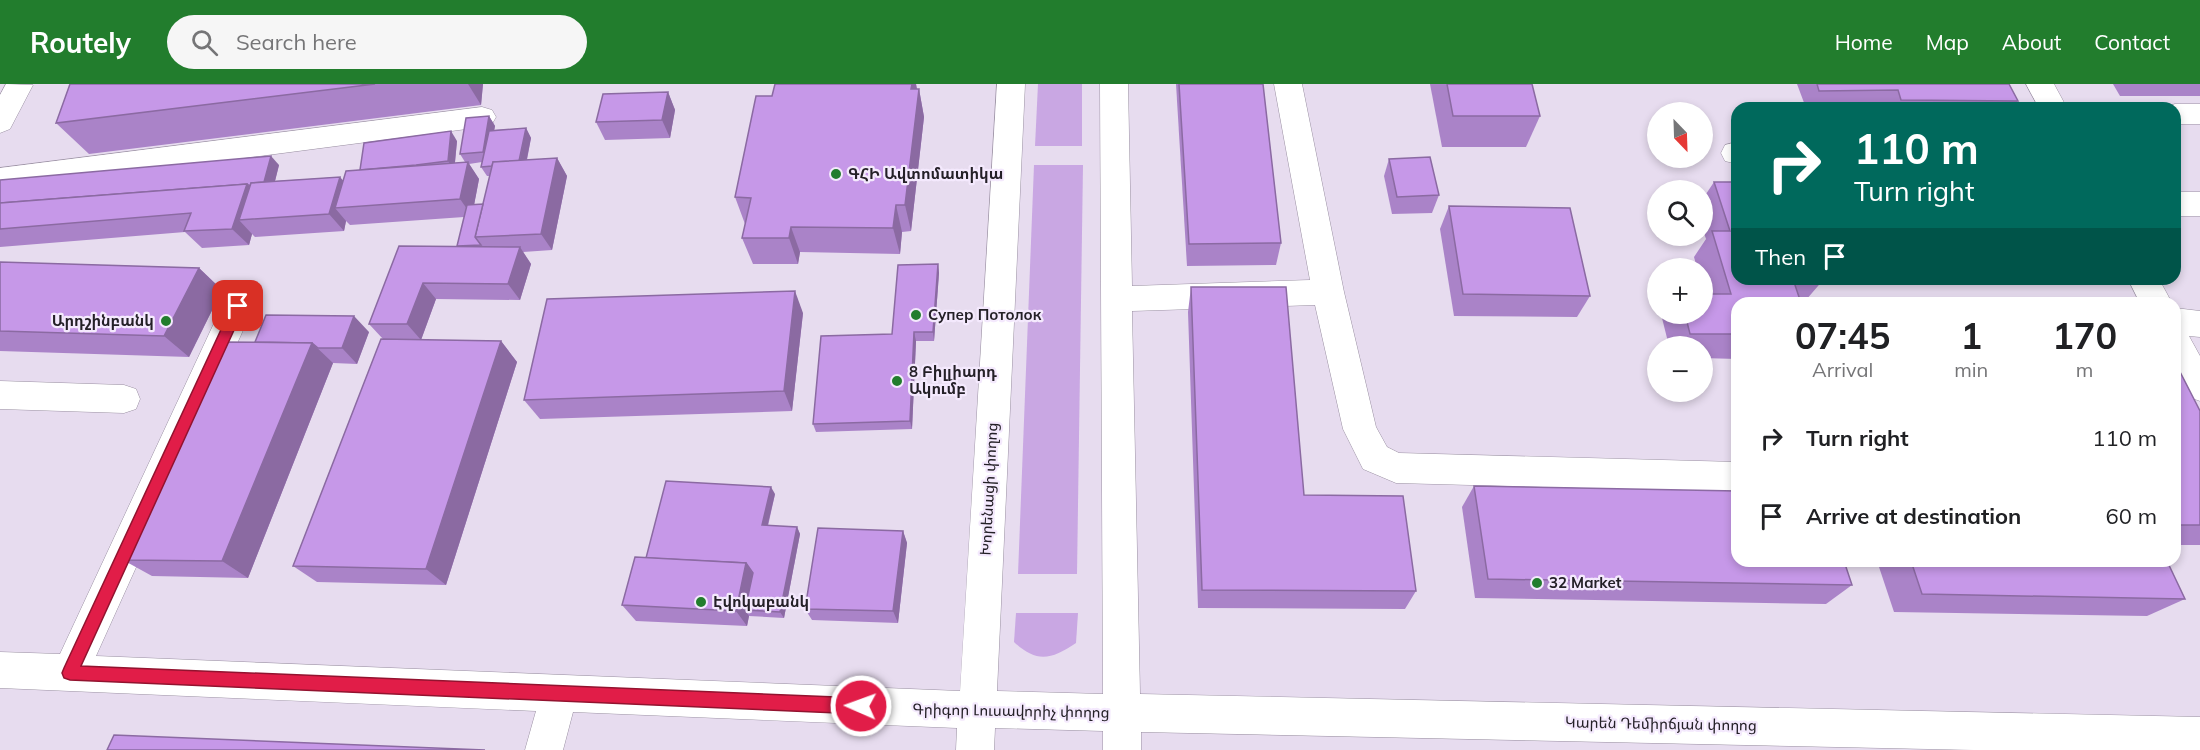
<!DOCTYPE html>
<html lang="en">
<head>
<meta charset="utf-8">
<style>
	body { margin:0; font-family:Mulish,"Noto Sans Armenian",sans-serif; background:#f6f6f6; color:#202124; height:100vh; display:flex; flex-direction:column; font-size:22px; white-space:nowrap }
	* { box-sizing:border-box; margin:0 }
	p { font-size:20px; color:#757577 }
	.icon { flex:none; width:33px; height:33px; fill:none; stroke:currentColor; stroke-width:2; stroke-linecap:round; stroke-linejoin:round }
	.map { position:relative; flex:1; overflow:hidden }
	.drawer { position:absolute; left:1731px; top:213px; width:450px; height:270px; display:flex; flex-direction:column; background:#fff; border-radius:18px; box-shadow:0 3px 9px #0003 }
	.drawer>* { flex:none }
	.hud { position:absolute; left:1731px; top:18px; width:450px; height:183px; border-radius:18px; box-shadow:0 3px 9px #0003; background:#00695c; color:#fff; overflow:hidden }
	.needle { width:39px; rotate:157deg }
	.tools { position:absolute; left:1647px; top:18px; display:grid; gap:12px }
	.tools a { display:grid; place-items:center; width:66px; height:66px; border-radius:50%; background:#fff; box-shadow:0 3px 9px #0003; font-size:30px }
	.pin { position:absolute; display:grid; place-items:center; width:51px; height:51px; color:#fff; margin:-26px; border-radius:12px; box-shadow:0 3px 9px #0006 }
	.me { position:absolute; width:66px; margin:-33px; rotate:272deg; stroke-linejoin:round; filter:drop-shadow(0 0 4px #0008) }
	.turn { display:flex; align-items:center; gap:21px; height:126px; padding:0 24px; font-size:27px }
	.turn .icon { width:78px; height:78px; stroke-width:2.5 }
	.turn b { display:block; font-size:42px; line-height:51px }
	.then { display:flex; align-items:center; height:57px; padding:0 24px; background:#0003; gap:12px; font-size:22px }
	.eta { display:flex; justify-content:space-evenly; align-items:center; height:102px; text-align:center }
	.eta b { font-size:36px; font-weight:700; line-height:42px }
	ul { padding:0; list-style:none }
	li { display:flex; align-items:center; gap:18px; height:78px; padding:0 24px }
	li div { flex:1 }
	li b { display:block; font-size:22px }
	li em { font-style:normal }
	header { display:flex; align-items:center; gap:36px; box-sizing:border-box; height:84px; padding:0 30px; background:#227d2d; color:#fff }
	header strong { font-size:28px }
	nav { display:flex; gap:33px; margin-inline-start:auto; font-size:21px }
	.search { width:420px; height:54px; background:#f6f6f6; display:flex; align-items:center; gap:15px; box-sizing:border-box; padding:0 21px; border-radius:33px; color:#757577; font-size:22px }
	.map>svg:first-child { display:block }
</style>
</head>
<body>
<header>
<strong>Routely</strong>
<div class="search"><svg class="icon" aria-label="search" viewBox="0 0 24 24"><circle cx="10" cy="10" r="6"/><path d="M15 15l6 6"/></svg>Search here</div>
<nav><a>Home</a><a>Map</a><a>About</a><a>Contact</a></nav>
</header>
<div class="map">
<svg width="2200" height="666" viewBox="0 0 2200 666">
	<rect width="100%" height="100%" fill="#e7dcef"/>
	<!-- green -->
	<g fill="#c9a7e3">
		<path d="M1038 0H1082V62H1035Z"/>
		<path d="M1034 81H1083L1077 490H1018Z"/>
		<path d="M1016 529H1078L1076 559C1052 575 1037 580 1014 558Z"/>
	</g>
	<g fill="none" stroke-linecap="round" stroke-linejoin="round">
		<defs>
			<g id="minor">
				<path d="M6 0 33 1 10 45 0 49V11Z"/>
				<path d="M997 0H1025L997 607 1103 610 1100 0H1128L1132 202 1310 196 1274 0H1302L1344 208 1376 343 1387 363 1399 369 1737 378V408L1396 399 1363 385 1343 345 1315 221 1132 227 1140 610 2200 633V666H1974L1141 648V666H1103V647L995 644 994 666H956L957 644 573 628 563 666H525L536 627 0 604V568L60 570 222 222 227 213 238 209 249 213 254 222 96 572 960 607Z"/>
				<path d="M2026 0H2054L2067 24H2039Z"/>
				<path d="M2175 20H2200V40H2175V24H2164Z"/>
				<path d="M482 23 492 26 496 33 492 40 482 43 0 106V84Z"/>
				<path d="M1737 58V80L1725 77 1721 69 1725 61Z"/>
				<rect x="2175" y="108" width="25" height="24"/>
				<path d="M2128 195H2159L2172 219H2140Z"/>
				<path d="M2175 224 2200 227V253L2189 252 2200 272V317L2189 313 2175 287Z"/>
				<path d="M0 297 124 301 136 305 140 315 136 325 124 329 0 325Z"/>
			</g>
		</defs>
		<!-- minor casing -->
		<use href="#minor" stroke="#9a90a2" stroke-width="1"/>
		<!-- minor -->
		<use href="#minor" fill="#fff" fill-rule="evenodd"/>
	</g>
	<!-- wall -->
	<g fill="#aa83c8" fill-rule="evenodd">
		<path d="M70 0H483L481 21 89 70 56 39Z"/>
		<path d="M775 0H916L917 5H919L924 33 911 147 902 148 900 170 800 168 798 180H753L742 154 745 140 735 113 772 12Z"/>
		<path d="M1176 0H1263L1281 159 1276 181 1187 182Z"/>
		<path d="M1430 0H1532L1540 32 1526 63H1442Z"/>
		<path d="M1797 0H2009L2018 17 2011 24H1806Z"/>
		<path d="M2113 0H2200V12H2120Z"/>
		<path d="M668 8 675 26 670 54 605 56 596 38Z"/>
		<path d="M489 32 495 42 494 46 526 44 531 54 527 76 557 74 567 92 552 166 523 168 531 180 520 216 436 215 421 256 501 257 517 278 446 501 317 498 293 482 383 255 369 240 457 162 464 133 350 141 346 137 344 147 255 153 252 150 249 161 202 164 185 148 0 163V96L279 81 275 97 340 93 343 97 360 86 457 57 455 79 465 78 460 70ZM482 78 481 83 487 92H490L483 120 474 121 479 95 469 80Z"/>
		<path d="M1389 75 1439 111 1432 129 1392 130 1384 92Z"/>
		<path d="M1714 98H1737V195H1824L1806 216 1737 219V275L1702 274V262H1669L1662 234 1666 230H1702L1705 210 1702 203V184H1697L1694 173 1706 155 1702 143V116Z"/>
		<path d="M1449 122 1590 212 1577 233 1454 232 1440 145Z"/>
		<path d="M0 178 199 184 222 206 189 273 0 267Z"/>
		<path d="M938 180 939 189 934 257H916L912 345 816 348 813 340 892 250Z"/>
		<path d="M1191 203 1304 411 1416 507 1405 525 1198 524 1188 228Z"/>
		<path d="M803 229 792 327 540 335 524 316Z"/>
		<path d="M369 248 357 280 333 279 248 494 152 492 123 476 255 258Z"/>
		<path d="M2175 278 2200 327V461H2175Z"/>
		<path d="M1474 402 1852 501 1826 520 1475 514 1462 423Z"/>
		<path d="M775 410 768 442 797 443 800 450 784 534 749 532 747 542 636 537 622 521 646 474Z"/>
		<path d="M903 447 907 459 898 539 812 536 805 525Z"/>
		<path d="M1877 477H2167L2185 515 2147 532 1894 528Z"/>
	</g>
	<!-- shaded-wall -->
	<g fill="#8b6aa2">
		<path d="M468 0H483L481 21Z"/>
		<path d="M912 0H916L918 12 919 5 924 33 911 147 905 121Z"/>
		<path d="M668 8 675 26 670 54 662 36Z"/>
		<path d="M489 32 495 42 489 77 483 68Z"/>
		<path d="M526 44 531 54 524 89 519 80Z"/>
		<path d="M451 47 457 57 454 87 448 77Z"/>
		<path d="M271 72 279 81 271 113 262 103Z"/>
		<path d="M557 74 567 92 552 166 541 150Z"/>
		<path d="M468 78 479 95 472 132 460 115Z"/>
		<path d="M340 93 354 110 335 124 346 137 344 147 329 130Z"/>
		<path d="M247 100 263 117 239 136 252 150 249 161 232 145Z"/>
		<path d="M896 121 902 148 900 170 893 144Z"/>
		<path d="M791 143 800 168 798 180 789 154Z"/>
		<path d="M520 163 531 180 520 216 508 200Z"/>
		<path d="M938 180 939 189 934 257 933 248Z"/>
		<path d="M199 184 222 206 189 273 164 252Z"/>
		<path d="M423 199 436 215 421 256 407 240Z"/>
		<path d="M795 207 803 229 792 327 784 307Z"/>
		<path d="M354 232 369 248 357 280 342 264Z"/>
		<path d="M914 248 916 257 912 345 910 337Z"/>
		<path d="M501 257 517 278 446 501 426 485Z"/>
		<path d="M312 259 333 279 248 494 222 477Z"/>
		<path d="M771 403 775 410 766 448 762 441Z"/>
		<path d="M797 443 800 450 784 534 780 528Z"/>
		<path d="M903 447 907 459 898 539 893 527Z"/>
		<path d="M746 479 756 495 745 526 749 532 747 542 736 527Z"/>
	</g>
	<!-- building -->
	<g fill="#c698e8" stroke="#8b6aa2" stroke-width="1.5">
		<path d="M70 0H375L56 39Z"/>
		<path d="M775 0H912L911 5H919L905 121H896L893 144 791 143 789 154H742L751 114 735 113 756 12H772Z"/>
		<path d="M1179 0H1263L1281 159 1189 160Z"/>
		<path d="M1447 0H1532L1540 32H1453Z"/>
		<path d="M1817 0H2009L2018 17 1901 16 1898 6 1819 7Z"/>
		<path d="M668 8 662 36 596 38 603 10Z"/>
		<path d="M489 32 483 68 460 70 466 34Z"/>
		<path d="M526 44 519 77 493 78 492 82 481 83 489 47Z"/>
		<path d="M451 47 448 77 416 81 360 86 364 59Z"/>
		<path d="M271 72 264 98 251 99 250 102 247 100 0 119V96Z"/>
		<path d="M1430 73 1439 111 1397 113 1389 75Z"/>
		<path d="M557 74 541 150 475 153 493 78Z"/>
		<path d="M468 78 460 115 335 124 346 87Z"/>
		<path d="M340 93 329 130 239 136 251 99Z"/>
		<path d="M1714 98H1737V195H1793L1801 219H1737V250H1690L1685 230H1702V210H1731L1712 147H1730Z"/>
		<path d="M247 100 232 145 184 147 191 129 0 145V119Z"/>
		<path d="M483 120 475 153 481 161 457 162 467 121Z"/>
		<path d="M1449 122 1570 124 1590 212 1463 210Z"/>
		<path d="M399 162 520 163 508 200 423 199 407 240H369Z"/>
		<path d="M0 178 199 184 164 252 0 247Z"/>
		<path d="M938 180 933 248H914L910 337 813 340 821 252 892 250 898 181Z"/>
		<path d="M1191 203H1286L1304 411 1403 412 1416 507 1202 506Z"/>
		<path d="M795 207 784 307 524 316 547 215Z"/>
		<path d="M266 231 354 232 342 264H318L312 259 255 258Z"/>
		<path d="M381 255 501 257 426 485 293 482Z"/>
		<path d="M223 258 312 259 222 477 123 476Z"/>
		<path d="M2175 278 2200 327V441H2175Z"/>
		<path d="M666 397 771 403 762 441 797 443 780 528 745 526 753 489 746 479 646 474Z"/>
		<path d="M1474 402 1737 407V477H1844L1852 501 1488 495Z"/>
		<path d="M818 444 903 447 893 527 805 525Z"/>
		<path d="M635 473 746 479 736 527 622 521Z"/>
		<path d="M1911 477H2167L2185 515 1922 510Z"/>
		<path d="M114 651 485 666H107Z"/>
	</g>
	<!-- route -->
	<path fill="#e11d48" stroke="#92132f" stroke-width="1.5" d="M238 216 245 222 81 582 861 614 867 617 869 622 867 627 861 630 70 596 64 594 62 589 64 584 232 222Z"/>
	<!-- markers -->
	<g fill="#227d2d" stroke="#f4e9fd" stroke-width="2">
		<circle cx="836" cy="90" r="6"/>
		<circle cx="916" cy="231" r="6"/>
		<circle cx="166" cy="237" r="6"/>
		<circle cx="897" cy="297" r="6"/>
		<circle cx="1537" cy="499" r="6"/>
		<circle cx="701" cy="518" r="6"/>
	</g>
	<g text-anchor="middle" stroke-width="4.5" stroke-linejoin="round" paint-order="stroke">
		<!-- poi labels -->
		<g font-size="15" font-weight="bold" fill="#242027" stroke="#f4e9fd" text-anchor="start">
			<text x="848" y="95">ԳՀԻ Ավտոմատիկա</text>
			<text x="928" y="236">Супер Потолок</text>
			<text x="154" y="242" text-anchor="end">Արդշինբանկ</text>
			<text x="909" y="293">8 Բիլլիարդ<tspan x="909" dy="17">Ակումբ</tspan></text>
			<text x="1549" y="504">32 Market</text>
			<text x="713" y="523">Էվոկաբանկ</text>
		</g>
		<!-- street labels -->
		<g font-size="15" fill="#242027" stroke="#f4e9fd">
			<text transform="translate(989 405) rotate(-87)" y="5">Խորենացի փողոց</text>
			<text transform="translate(1011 627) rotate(1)" y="5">Գրիգոր Լուսավորիչ փողոց</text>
			<text transform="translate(1661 640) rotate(1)" y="5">Կարեն Դեմիրճյան փողոց</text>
		</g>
	</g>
</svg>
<div class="tools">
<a><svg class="needle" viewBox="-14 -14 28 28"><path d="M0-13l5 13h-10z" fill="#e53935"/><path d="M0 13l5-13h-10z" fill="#757577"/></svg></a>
<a><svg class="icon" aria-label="search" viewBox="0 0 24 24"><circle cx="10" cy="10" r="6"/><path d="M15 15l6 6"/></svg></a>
<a>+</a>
<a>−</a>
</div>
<div class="pin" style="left:238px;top:222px;background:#d93025"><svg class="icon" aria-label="arrive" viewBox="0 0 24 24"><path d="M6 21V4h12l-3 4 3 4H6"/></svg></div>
<svg class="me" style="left:861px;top:622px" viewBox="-20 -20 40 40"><circle r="17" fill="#e11d48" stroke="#fff" stroke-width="3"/><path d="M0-11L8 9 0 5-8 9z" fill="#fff"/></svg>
<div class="hud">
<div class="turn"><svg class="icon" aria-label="right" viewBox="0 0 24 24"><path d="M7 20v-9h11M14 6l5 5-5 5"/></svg><div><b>110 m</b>Turn right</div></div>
<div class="then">Then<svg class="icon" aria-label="arrive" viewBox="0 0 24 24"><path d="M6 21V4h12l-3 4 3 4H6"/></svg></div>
</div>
<section class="drawer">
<div class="eta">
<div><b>07:45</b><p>Arrival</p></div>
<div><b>1</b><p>min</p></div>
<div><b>170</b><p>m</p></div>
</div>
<ul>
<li><svg class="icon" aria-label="right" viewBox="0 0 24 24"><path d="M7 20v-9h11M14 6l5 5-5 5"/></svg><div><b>Turn right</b></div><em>110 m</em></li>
<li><svg class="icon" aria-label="arrive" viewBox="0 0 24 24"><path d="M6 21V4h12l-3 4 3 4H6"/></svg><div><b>Arrive at destination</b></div><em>60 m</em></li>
</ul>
</section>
</div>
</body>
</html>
